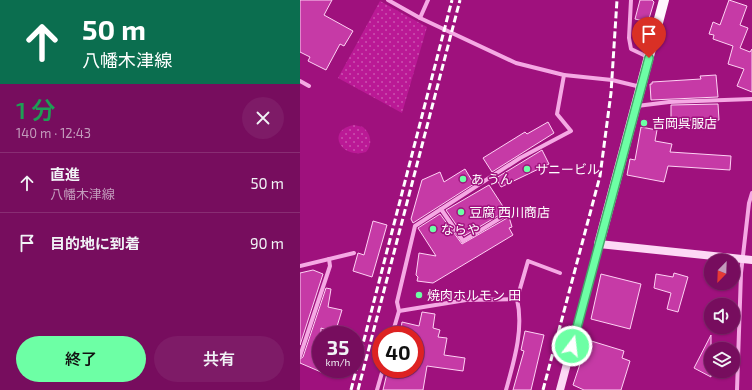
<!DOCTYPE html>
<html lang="ja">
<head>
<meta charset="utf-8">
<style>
	body { margin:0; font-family:"Exo 2","Noto Sans JP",sans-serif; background:#7e1b67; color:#f1f3f6; height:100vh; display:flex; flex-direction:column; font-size:15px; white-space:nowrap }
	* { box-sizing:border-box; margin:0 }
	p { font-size:13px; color:#c39cbc }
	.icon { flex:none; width:22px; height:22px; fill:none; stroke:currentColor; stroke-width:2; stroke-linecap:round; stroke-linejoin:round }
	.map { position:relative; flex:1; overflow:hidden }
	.drawer { display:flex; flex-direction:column; background:#770d5e; width:300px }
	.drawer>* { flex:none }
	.banner { background:#0b6e4f; color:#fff; overflow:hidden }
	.needle { width:26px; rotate:203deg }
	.tools { position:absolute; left:404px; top:254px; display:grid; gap:8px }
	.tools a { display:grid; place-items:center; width:36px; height:36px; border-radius:50%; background:#770d5e; box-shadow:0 1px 3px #0004,0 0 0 1px #882d73; font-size:20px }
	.speed { position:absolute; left:12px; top:326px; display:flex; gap:8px; font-size:20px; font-weight:700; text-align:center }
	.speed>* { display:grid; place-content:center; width:52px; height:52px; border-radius:50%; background:#770d5e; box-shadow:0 1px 3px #0004,0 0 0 1px #882d73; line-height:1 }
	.speed small { font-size:10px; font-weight:400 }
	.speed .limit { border:6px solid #d22; background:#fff; color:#111 }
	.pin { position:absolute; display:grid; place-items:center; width:34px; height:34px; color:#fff; margin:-41px -17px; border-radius:50% 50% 50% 0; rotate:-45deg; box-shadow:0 0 4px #0007 }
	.pin .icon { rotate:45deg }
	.me { position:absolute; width:44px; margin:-22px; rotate:15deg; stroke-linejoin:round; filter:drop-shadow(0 0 3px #0008) }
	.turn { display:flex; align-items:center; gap:14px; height:84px; padding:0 16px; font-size:18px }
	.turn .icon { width:52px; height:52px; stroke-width:2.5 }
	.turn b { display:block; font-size:28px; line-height:34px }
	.round { display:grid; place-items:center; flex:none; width:42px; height:42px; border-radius:21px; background:#7e1b67 }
	.headline { display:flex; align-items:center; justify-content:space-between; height:68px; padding:0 16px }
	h1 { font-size:24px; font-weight:600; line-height:30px; color:#1e9e55 }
	.cta { display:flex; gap:8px; margin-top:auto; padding:8px 16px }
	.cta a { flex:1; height:46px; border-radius:24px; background:#6dffa5; color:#111; font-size:16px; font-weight:600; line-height:46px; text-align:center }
	.cta a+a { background:#7e1b67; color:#f1f3f6 }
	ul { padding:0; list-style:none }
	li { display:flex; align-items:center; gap:12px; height:60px; padding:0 16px; border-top:1px solid #882d73 }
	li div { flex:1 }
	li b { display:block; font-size:15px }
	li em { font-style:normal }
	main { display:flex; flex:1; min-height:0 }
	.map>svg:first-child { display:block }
</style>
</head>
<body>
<main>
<section class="drawer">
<div class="banner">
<div class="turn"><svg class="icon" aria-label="ahead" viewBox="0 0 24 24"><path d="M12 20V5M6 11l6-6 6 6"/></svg><div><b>50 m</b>八幡木津線</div></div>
</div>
<div class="headline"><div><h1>1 分</h1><p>140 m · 12:43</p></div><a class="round"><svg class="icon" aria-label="close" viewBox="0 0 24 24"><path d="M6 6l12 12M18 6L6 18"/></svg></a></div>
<ul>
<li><svg class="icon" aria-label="ahead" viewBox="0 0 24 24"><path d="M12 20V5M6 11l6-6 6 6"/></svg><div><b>直進</b><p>八幡木津線</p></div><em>50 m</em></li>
<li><svg class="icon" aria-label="arrive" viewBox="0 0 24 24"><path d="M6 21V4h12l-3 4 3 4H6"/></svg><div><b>目的地に到着</b></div><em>90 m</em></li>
</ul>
<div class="cta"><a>終了</a><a>共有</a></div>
</section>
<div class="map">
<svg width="452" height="390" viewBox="0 0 452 390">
	<defs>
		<pattern id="grass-dots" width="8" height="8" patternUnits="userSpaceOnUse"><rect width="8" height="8" fill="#ba1995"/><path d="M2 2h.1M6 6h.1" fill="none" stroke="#cb52b0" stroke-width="1.8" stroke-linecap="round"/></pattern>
	</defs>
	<rect width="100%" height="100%" fill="#9f117d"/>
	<!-- grass -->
	<g fill="url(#grass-dots)">
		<path d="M80 1 127 27 102 113 38 78Z"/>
		<path d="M54 125 63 127C71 134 73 144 66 152 41 160 25 130 54 125Z"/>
	</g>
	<!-- building -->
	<g fill="#c63aa6" stroke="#fed2f4">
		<path d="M0 0H32L24 15 53 31 44 46 40 44 26 70 8 61 10 57 0 52Z"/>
		<path d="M340 0H352L354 2 348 22 335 19Z"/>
		<path d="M429 0 447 6 440 25 448 28 440 48 450 52 452 49V92L437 86 444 69 428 64 433 46 413 39 414 35 409 34 413 22 420 25Z"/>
		<path d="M416 75 418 97 351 100 350 84H352V82L401 79 400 76Z"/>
		<path d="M418 104 419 120H371V105Z"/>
		<path d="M248 122 254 133 192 172 183 158 225 132 227 134Z"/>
		<path d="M341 127 357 130 355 141 372 144 370 152 431 156 430 170 368 166 364 182 327 175 330 159 335 160Z"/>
		<path d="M242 150 249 164 201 187 196 178Z"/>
		<path d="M165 169 174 184 113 223 111 219 122 180 140 172 144 182Z"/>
		<path d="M189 185 206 211 164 236 146 210Z"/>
		<path d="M140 214 162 244 209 217 212 227 209 228 213 235 133 283 117 281 118 277 116 275 119 253 136 256 118 228Z"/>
		<path d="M73 221 87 225 72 277 53 271 58 253 64 255Z"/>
		<path d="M13 270 23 274 0 345V273Z"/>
		<path d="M374 273 388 277 378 312 367 309 371 293 354 288 356 274 373 277Z"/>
		<path d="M301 274 341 284 330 329 291 319Z"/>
		<path d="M26 288 31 289 28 307 42 310 35 333 21 328V372L0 363V359L3 357Z"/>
		<path d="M122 312 135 314 133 328 140 330 138 337 147 338 144 355 165 358 163 371 127 366 123 390H83L88 369H115V335H100L102 322 119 326Z"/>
		<path d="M225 331 244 335 231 390H213L224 351 221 350Z"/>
		<path d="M411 335V377L394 368Z"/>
		<path d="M288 340 324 351 322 358 330 361 321 390H284L273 385Z"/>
	</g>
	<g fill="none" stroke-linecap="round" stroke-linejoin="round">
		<!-- street -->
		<g stroke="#f5a9e4" stroke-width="4">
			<path d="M88 0 120 18 216 63 264 75 257 114 271 131 220 158 115 226 97 302 99 311 92 335"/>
			<path d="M331 0 329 38 331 49 348 57"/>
			<path d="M120 18 128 0"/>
			<path d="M264 75 312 80 341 87"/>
			<path d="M0 81 9 86"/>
			<path d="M337 106 369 102 452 99"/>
			<path d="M141 209 163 241 207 214"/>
			<path d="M0 266 54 253"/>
			<path d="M99 311 166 300 217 299 228 261 260 273"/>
			<path d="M0 356 30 266 29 259"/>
			<path d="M77 390 83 369"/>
			<path d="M206 390C214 361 224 329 217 299"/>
			<path d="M437 390 441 273 449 203 452 193"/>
		</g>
		<!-- secondary -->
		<path stroke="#fdd9f5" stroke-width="8" d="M260 390 299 244 452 260"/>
		<!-- primary -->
		<path stroke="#fff7fd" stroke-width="10" d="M299 244 364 0"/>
		<!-- rail -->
		<g stroke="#fff" stroke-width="3" stroke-dasharray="7 3" stroke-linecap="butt">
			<path d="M51 390 152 0"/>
			<path d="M58 390 160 0"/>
			<path d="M243 390 300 176 311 93 317 0"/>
		</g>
	</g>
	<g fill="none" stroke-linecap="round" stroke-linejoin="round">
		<defs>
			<path id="route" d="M272 346 349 58"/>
		</defs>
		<!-- route casing -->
		<use href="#route" stroke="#47a66b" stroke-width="10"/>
		<!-- route -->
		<use href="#route" stroke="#6dffa5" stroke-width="7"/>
	</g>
	<!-- markers -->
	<g fill="#6dffa5" stroke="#9f117d" stroke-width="1.5">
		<circle cx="344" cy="123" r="4"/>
		<circle cx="227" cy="169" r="4"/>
		<circle cx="163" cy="179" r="4"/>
		<circle cx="161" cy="212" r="4"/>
		<circle cx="133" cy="229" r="4"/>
		<circle cx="119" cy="295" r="4"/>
	</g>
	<g text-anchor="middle" stroke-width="3" stroke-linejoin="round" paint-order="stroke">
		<!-- poi labels -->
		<g font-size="13" fill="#fff" stroke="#9f117d" text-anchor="start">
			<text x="352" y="128">吉岡呉服店</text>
			<text x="235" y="174">サニービル</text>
			<text x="171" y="184">あ うん</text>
			<text x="169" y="217">豆腐 西川商店</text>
			<text x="141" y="234">ならや</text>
			<text x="127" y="300">焼肉ホルモン 田</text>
		</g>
	</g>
</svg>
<div class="tools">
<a><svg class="needle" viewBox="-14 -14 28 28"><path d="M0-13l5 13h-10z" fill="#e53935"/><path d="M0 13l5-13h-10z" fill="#c39cbc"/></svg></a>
<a><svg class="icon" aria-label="sound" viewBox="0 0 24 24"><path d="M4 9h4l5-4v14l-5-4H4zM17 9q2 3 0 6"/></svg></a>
<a><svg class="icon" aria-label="layers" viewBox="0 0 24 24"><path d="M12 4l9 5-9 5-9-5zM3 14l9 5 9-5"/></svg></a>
</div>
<div class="speed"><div>35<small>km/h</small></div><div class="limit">40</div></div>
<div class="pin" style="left:349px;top:58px;background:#d93025"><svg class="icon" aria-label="arrive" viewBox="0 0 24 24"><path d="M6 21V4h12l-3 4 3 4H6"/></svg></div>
<svg class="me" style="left:272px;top:346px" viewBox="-20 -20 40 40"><circle r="17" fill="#6dffa5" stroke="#fff" stroke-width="3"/><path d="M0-11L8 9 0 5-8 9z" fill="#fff"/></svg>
</div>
</main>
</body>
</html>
